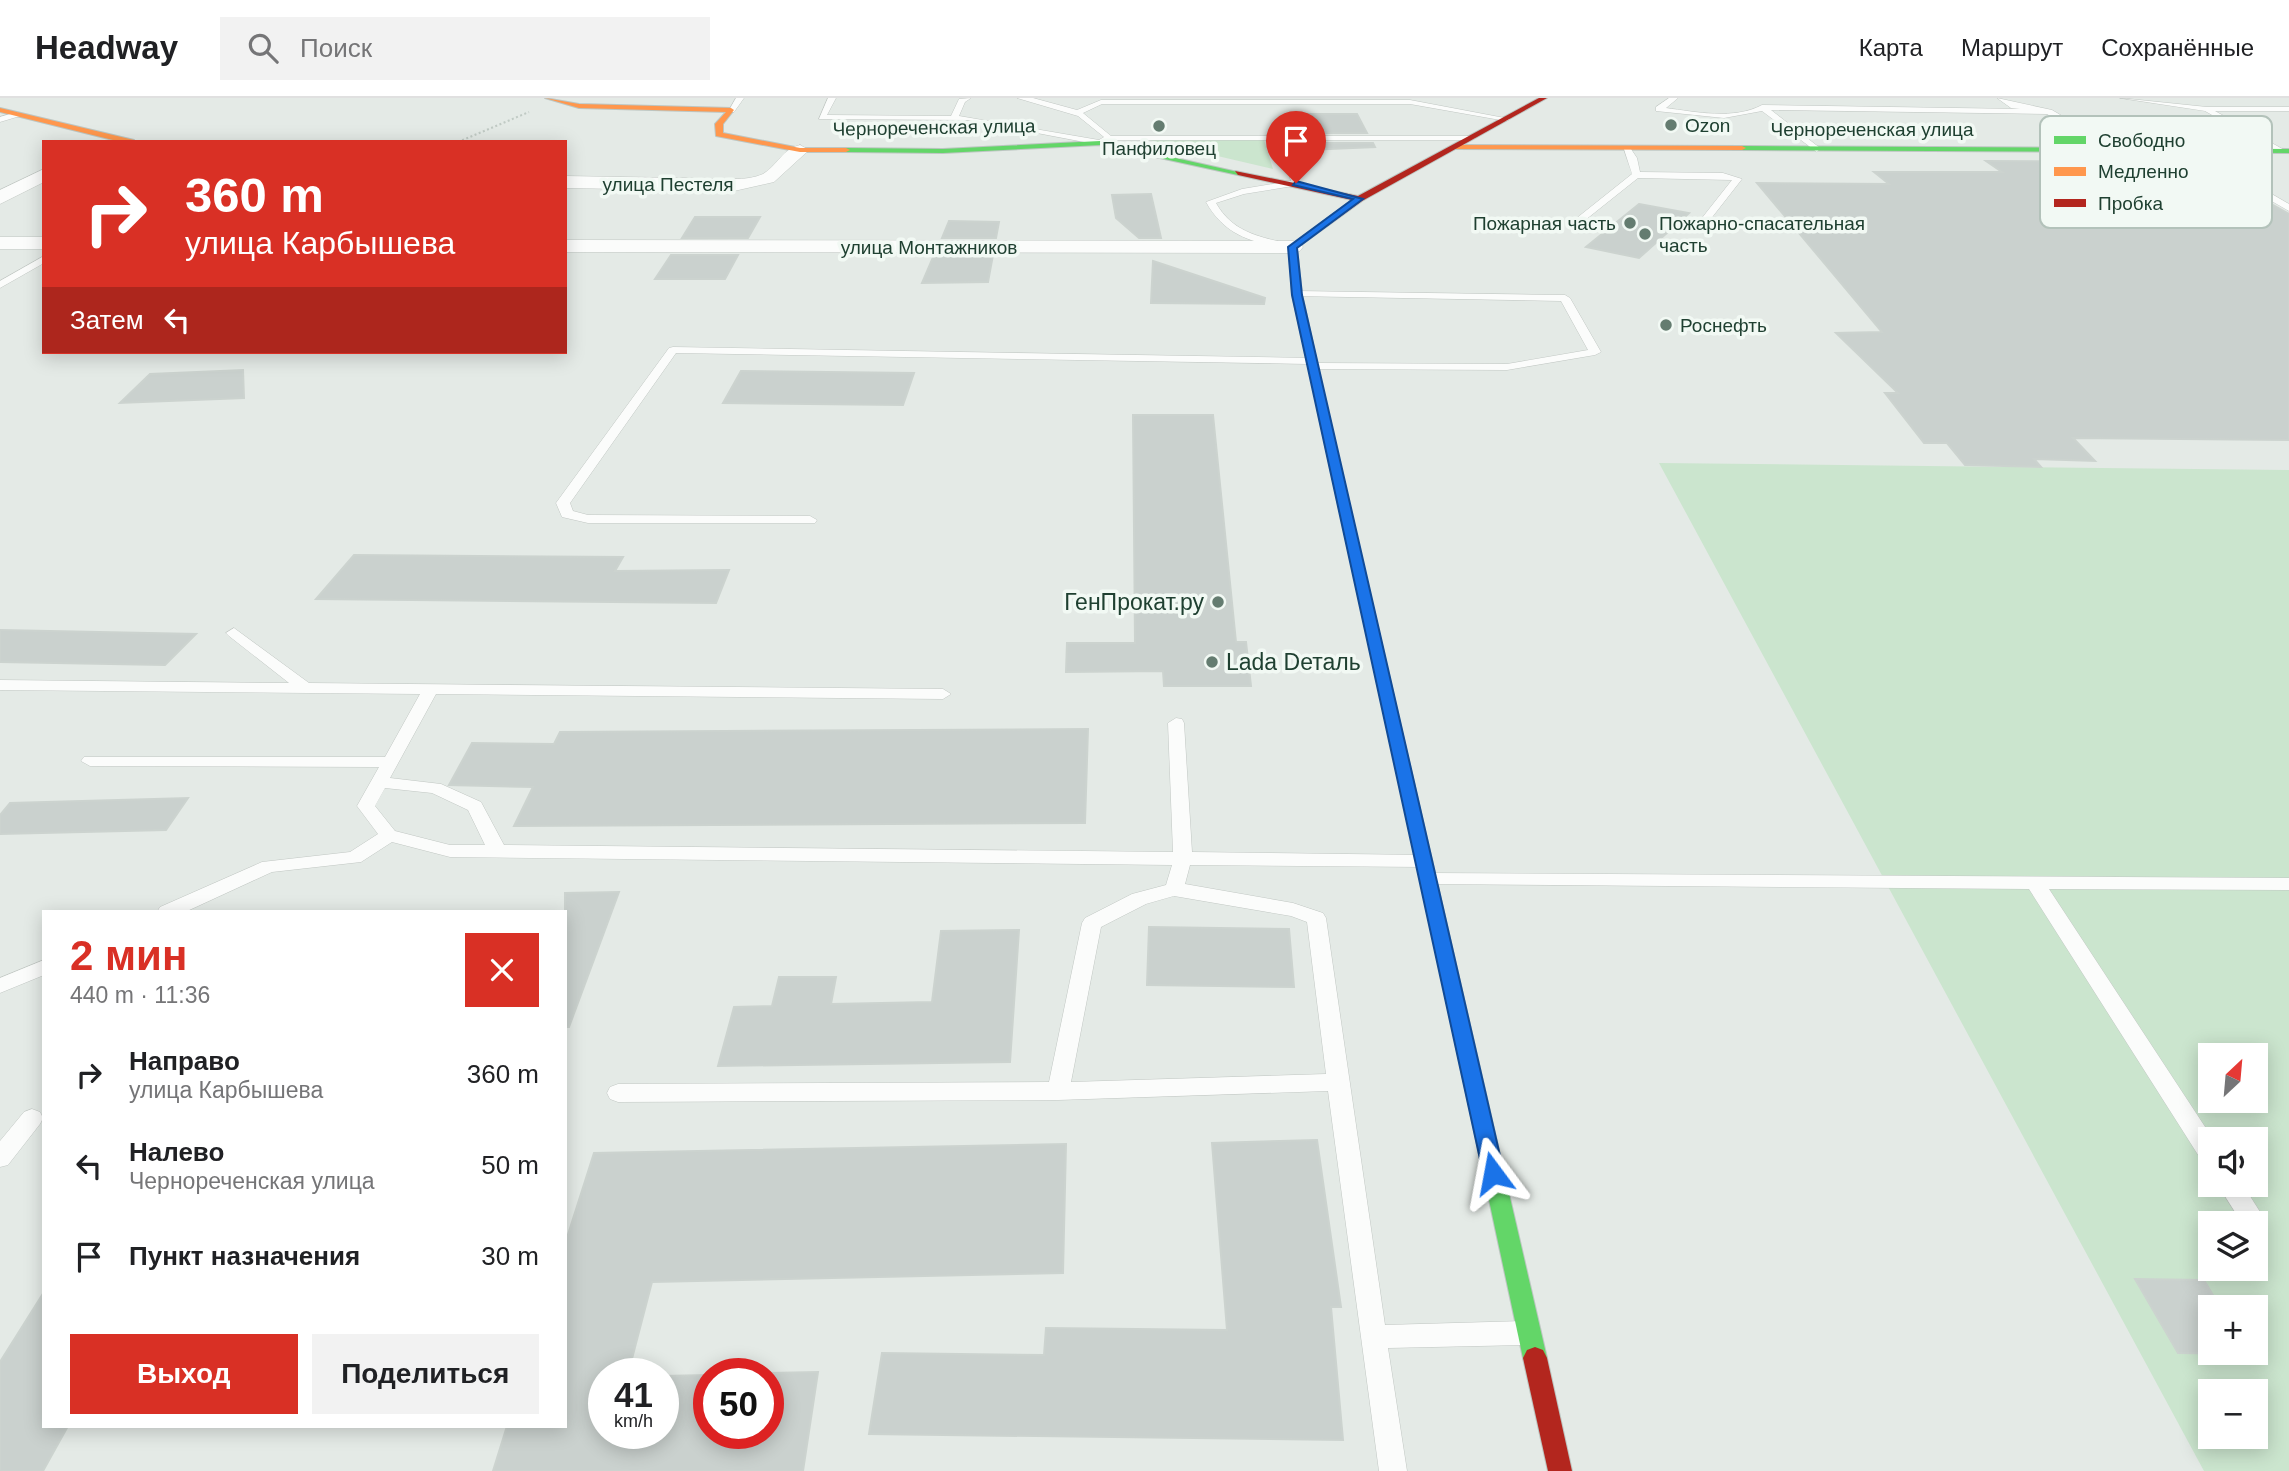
<!DOCTYPE html>
<html lang="ru">
<head>
<meta charset="utf-8">
<style>
	body { margin:0; font-family:Helvetica,sans-serif; background:#f2f2f2; color:#202124; height:100vh; display:flex; flex-direction:column; font-size:26px; white-space:nowrap }
	* { box-sizing:border-box; margin:0 }
	p { font-size:23px; color:#757577 }
	.icon { flex:none; width:38px; height:38px; fill:none; stroke:currentColor; stroke-width:2; stroke-linecap:round; stroke-linejoin:round }
	.map { position:relative; flex:1; overflow:hidden }
	.drawer { position:absolute; left:42px; top:812px; width:525px; height:518px; display:flex; flex-direction:column; background:#fff; border-radius:0px; box-shadow:0 4px 18px #0003 }
	.drawer>* { flex:none }
	.top-card { position:absolute; left:42px; top:42px; width:525px; height:214px; border-radius:0px; box-shadow:0 4px 18px #0003; background:#d93025; color:#fff; overflow:hidden }
	.needle { width:46px; rotate:26deg }
	.buttons { position:absolute; left:2198px; top:945px; display:grid; gap:14px }
	.buttons a { display:grid; place-items:center; width:70px; height:70px; border-radius:0px; background:#fff; box-shadow:0 4px 18px #0003; font-size:35px }
	.speed { position:absolute; left:588px; top:1260px; display:flex; gap:14px; font-size:35px; font-weight:700; text-align:center }
	.speed>* { display:grid; place-content:center; width:91px; height:91px; border-radius:50%; background:#fff; box-shadow:0 4px 18px #0003; line-height:1 }
	.speed small { font-size:18px; font-weight:400 }
	.speed .limit { border:10px solid #d22; background:#fff; color:#111 }
	.pin { position:absolute; display:grid; place-items:center; width:60px; height:60px; color:#fff; margin:-72px -30px; border-radius:50% 50% 50% 0; rotate:-45deg; box-shadow:0 0 7px #0007 }
	.pin .icon { rotate:45deg }
	.me { position:absolute; width:77px; margin:-38px; rotate:347deg; stroke-linejoin:round; filter:drop-shadow(0 0 5px #0008) }
	.turn { display:flex; align-items:center; gap:24px; height:147px; padding:0 28px; font-size:32px }
	.turn .icon { width:91px; height:91px; stroke-width:2.5 }
	.turn b { display:block; font-size:49px; line-height:60px }
	.then { display:flex; align-items:center; height:66px; padding:0 28px; background:#0003; gap:14px; font-size:26px }
	.round { display:grid; place-items:center; flex:none; width:74px; height:74px; border-radius:0px; background:#f2f2f2 }
	.headline { display:flex; align-items:center; justify-content:space-between; height:119px; padding:0 28px }
	h1 { font-size:42px; font-weight:700; line-height:52px; color:#d93025 }
	.action { display:flex; gap:14px; margin-top:auto; padding:14px 28px }
	.action a { flex:1; height:80px; border-radius:0px; background:#d93025; color:#fff; font-size:28px; font-weight:700; line-height:80px; text-align:center }
	.action a+a { background:#f2f2f2; color:#202124 }
	ul { padding:0; list-style:none }
	li { display:flex; align-items:center; gap:21px; height:91px; padding:0 28px }
	li div { flex:1 }
	li b { display:block; font-size:26px }
	li em { font-style:normal }
	header { display:flex; align-items:center; gap:42px; box-sizing:border-box; height:98px; padding:0 35px; background:#fff; border-bottom:2px solid #e0e0e0 }
	header strong { font-size:33px }
	nav { display:flex; gap:38px; margin-inline-start:auto; font-size:24px }
	.search { width:490px; height:63px; background:#f2f2f2; display:flex; align-items:center; gap:18px; box-sizing:border-box; padding:0 24px; border-radius:0px; color:#757577; font-size:26px }
	.map>svg:first-child { display:block }
</style>
</head>
<body>
<header>
<strong>Headway</strong>
<div class="search"><svg class="icon" aria-label="search" viewBox="0 0 24 24"><circle cx="10" cy="10" r="6"/><path d="M15 15l6 6"/></svg>Поиск</div>
<nav><a>Карта</a><a>Маршрут</a><a>Сохранённые</a></nav>
</header>
<div class="map">
<svg width="2289" height="1373" viewBox="0 0 2289 1373">
	<rect width="100%" height="100%" fill="#e4eae6"/>
	<!-- green -->
	<g fill="#cbe5ce" fill-rule="evenodd">
		<path d="M1149 42H1264L1273 71Z"/>
		<path d="M1659 365 2289 372V1373H2204ZM2210 957H2256V1003H2210ZM2210 1041H2256V1087H2210ZM2210 1125H2256V1171H2210ZM2210 1209H2256V1255H2210ZM2210 1293H2256V1339H2210Z"/>
	</g>
	<!-- building -->
	<g fill="#cad1ce" stroke="#ccd3cf" stroke-width="2">
		<path d="M1292 16H1357L1367 35H1300Z"/>
		<path d="M1303 45H1373L1375 49 1306 52Z"/>
		<path d="M1986 63 2196 64 2289 116V342L2073 340 2095 363 2034 361 2041 369 1965 367 1947 345H1924L1885 295H1898L1836 235 1882 234 1757 85 1889 86 1874 74H2002Z"/>
		<path d="M1151 96 1161 140H1139L1116 120 1112 97Z"/>
		<path d="M1639 106 1689 115 1639 160 1586 149Z"/>
		<path d="M695 119H760L748 140H682Z"/>
		<path d="M949 123 999 124 996 140H942Z"/>
		<path d="M671 157H738L725 181H655Z"/>
		<path d="M934 157H993L988 184 922 185Z"/>
		<path d="M1153 163 1265 200 1264 206 1151 205Z"/>
		<path d="M243 272 244 300 120 305 150 276Z"/>
		<path d="M741 273 914 275 903 307 723 305Z"/>
		<path d="M1133 317H1213L1236 544H1246L1251 588H1164L1163 573 1066 574 1067 545H1135Z"/>
		<path d="M354 457 623 459 615 473 729 472 716 505 316 501Z"/>
		<path d="M0 532 196 536 165 567 0 564Z"/>
		<path d="M1088 631 1085 725 514 728 533 689 449 687 472 645 554 646 560 634Z"/>
		<path d="M188 700 166 732 0 736V717L10 705Z"/>
		<path d="M619 794 569 929H565V795Z"/>
		<path d="M1149 829 1289 831 1294 889 1147 887Z"/>
		<path d="M1019 832 1010 964 718 968 734 909 772 908 779 879H836L831 906 932 904 941 833Z"/>
		<path d="M1317 1042 1341 1209H1331L1343 1342 869 1336 882 1255 1044 1257 1046 1230 1227 1232 1212 1045Z"/>
		<path d="M1066 1046 1063 1175 652 1184 628 1276H604V1335H663V1278L709 1277V1335H768V1275L818 1274 803 1373H493L507 1328H565V1146L594 1055Z"/>
		<path d="M2135 1181 2204 1182 2220 1209H2210V1255L2249 1256 2178 1255Z"/>
		<path d="M44 1194V1328H68L43 1373H0V1264Z"/>
	</g>
	<g fill="none" stroke-linecap="round" stroke-linejoin="round">
		<defs>
			<g id="lane">
				<path d="M736 0H744L734 14H728Z"/>
				<path d="M828 0H836L827 17 951 18 959 1 971 0 965 4 959 18 1099 42 1104 39 1078 18 1017 0H1033L1077 12 1101 2H1410L1510 21 1506 23 1410 6H1102L1083 15 1111 38H1471L1475 40 1471 42H1286L1299 87 1244 96 1216 105C1232 133 1256 138 1285 145L1287 147 1282 150C1248 143 1224 136 1206 104L1242 91 1291 83 1278 42H1111L1100 47 968 22 819 21Z"/>
				<path d="M1669 0H1678L1666 10C1696 14 1734 22 1762 7L2020 11 2011 10 1997 0 2052 12 2121 53 2114 55 2047 16 1771 12 1820 50 1817 54 1762 13 1724 20 1656 13V9Z"/>
				<path d="M2120 0 2207 9H2289V13H2215L2286 53 2279 55 2205 13Z"/>
				<path d="M17 14 20 18 0 24V19Z"/>
				<path d="M1623 48H1629L1637 60 1640 74 1723 75 1742 81 1706 127 1698 125 1732 82 1638 80 1579 127H1573V123L1632 76Z"/>
				<path d="M2190 52H2196L2289 106V113L2190 56Z"/>
				<path d="M44 158V165L0 190V183Z"/>
				<path d="M1297 193 1565 197 1570 200 1601 254 1595 257 1507 272 1313 271 1309 270 1308 266 676 255 570 405 573 413 588 417 810 418 817 422 815 425H588L562 419 556 405 669 250 673 249 1312 260 1316 261 1317 265 1507 266 1588 252 1561 203 1293 198V194Z"/>
				<path d="M234 530 309 585 943 591 951 596 943 601 436 596 390 680 441 686 481 704 504 747 1173 754 1168 625 1176 620 1182 621 1184 625 1192 754 1424 757 1431 759 1433 763 1431 767 1424 769 1190 767 1185 786 1293 805 1323 815 1326 820 1385 1227 1524 1223 1533 1227 1537 1235 1533 1243 1524 1247 1388 1250 1407 1373H1379L1328 993 1058 1002 618 1004 610 1001 607 995 610 989 618 986 1049 984 1082 825 1085 820 1132 796 1166 787 1172 767 450 759 392 744 361 764 272 774 185 814H157L160 809 262 764 350 754 378 736 357 708 379 669 90 668 81 663 84 659H385L420 596 0 592V582L289 585 229 538 226 535ZM385 690 432 695 468 712 485 747H450L395 733 375 708ZM1174 798 1291 818 1307 824 1326 976 1071 984 1101 829 1146 806Z"/>
				<path d="M1428 775 2289 780V792L2049 791 2213 1041H2210V1065L2202 1063 2029 791 1421 786 1419 781 1421 776Z"/>
				<path d="M44 862V877L0 895V880Z"/>
				<path d="M32 1011 40 1014 43 1020 40 1026 8 1067 0 1069V1043L24 1014Z"/>
				<path d="M2218 1087H2243L2267 1125 2263 1132 2256 1135V1125H2242Z"/>
			</g>
			<g id="street">
				<path d="M800 47 809 52 774 84 734 93 565 90V78L734 81C744 81 754 80 763 76 778 67 782 51 800 47Z"/>
				<path d="M44 71V84L0 106V92Z"/>
				<rect x="0" y="139" width="44" height="12"/>
				<path d="M565 142 1293 143 1300 145 1303 149 1300 153 1293 155 565 154Z"/>
			</g>
			<g id="fast">
				<path d="M1100 43 1242 75 1238 77 1100 47 943 55 846 54 842 52 846 50 943 51Z"/>
				<path d="M1742 48 2289 51V55L1739 52Z"/>
				<path d="M1423 752 1431 758 1547 1260 1543 1268 1535 1271 1527 1268 1523 1260 1415 758Z"/>
			</g>
			<g id="slow">
				<path d="M545 0 579 6 731 10 734 12 723 26V35L800 50H846L850 52 846 54H800L716 38 715 26 726 14 579 10Z"/>
				<path d="M0 10 134 42 135 44H121L0 14Z"/>
				<path d="M1458 47 1742 48 1746 50 1742 52 1455 51Z"/>
				<path d="M1322 307 1327 310 1431 758 1423 764 1415 758 1317 310Z"/>
			</g>
			<g id="jam">
				<path d="M1539 0H1547L1362 103 1297 150 1302 196 1327 310 1318 312 1292 196 1289 149 1352 102 1238 77 1235 73 1358 98Z"/>
				<path d="M1535 1249 1543 1252 1547 1260 1572 1373H1548L1523 1260 1527 1252Z"/>
			</g>
		</defs>
		<!-- lane casing -->
		<use href="#lane" stroke="#c1c7c3" stroke-width="1"/>
		<!-- street casing -->
		<use href="#street" stroke="#c1c7c3" stroke-width="1"/>
		<!-- fast casing -->
		<use href="#fast" stroke="#bdc6c2" stroke-width="2"/>
		<!-- slow casing -->
		<use href="#slow" stroke="#bdc6c2" stroke-width="2"/>
		<!-- jam casing -->
		<use href="#jam" stroke="#bdc6c2" stroke-width="2"/>
		<!-- path -->
		<path stroke="#c0cac4" stroke-width="2" stroke-dasharray="2 2.5" stroke-linecap="butt" d="M458 44 529 14"/>
		<!-- lane -->
		<use href="#lane" fill="#fbfcfb" fill-rule="evenodd"/>
		<!-- street -->
		<use href="#street" fill="#fbfcfb" fill-rule="evenodd"/>
		<!-- fast -->
		<use href="#fast" fill="#63d668" fill-rule="evenodd"/>
		<!-- slow -->
		<use href="#slow" fill="#ff974d" fill-rule="evenodd"/>
		<!-- jam -->
		<use href="#jam" fill="#b3261e" fill-rule="evenodd"/>
	</g>
	<!-- route -->
	<path fill="#1a73e8" stroke="#114b97" stroke-width="2" d="M1296 83 1363 101 1297 150 1302 197 1504 1075 1501 1081 1493 1083 1486 1081 1483 1075 1292 197 1288 149 1353 101 1293 87Z"/>
	<!-- markers -->
	<g fill="#647c70" stroke="#f2f9f4" stroke-width="2.5">
		<circle cx="1671" cy="27" r="7"/>
		<circle cx="1159" cy="28" r="7"/>
		<circle cx="1630" cy="125" r="7"/>
		<circle cx="1645" cy="136" r="7"/>
		<circle cx="1666" cy="227" r="7"/>
		<circle cx="1218" cy="504" r="7"/>
		<circle cx="1212" cy="564" r="7"/>
	</g>
	<g text-anchor="middle" stroke-width="7" stroke-linejoin="round" paint-order="stroke">
		<!-- far-poi labels -->
		<g font-size="19" fill="#1f4031" stroke="#f2f9f4" text-anchor="start">
			<text x="1685" y="34">Ozon</text>
			<text x="1159" y="57" text-anchor="middle">Панфиловец</text>
			<text x="1616" y="132" text-anchor="end">Пожарная часть</text>
			<text x="1659" y="132">Пожарно-спасательная<tspan x="1659" dy="22">часть</tspan></text>
			<text x="1680" y="234">Роснефть</text>
		</g>
		<!-- far-street labels -->
		<g font-size="19" fill="#1f4031" stroke="#f2f9f4">
			<text transform="translate(934 29) rotate(-1)" y="7">Чернореченская улица</text>
			<text x="1872" y="38">Чернореченская улица</text>
			<text x="668" y="93">улица Пестеля</text>
			<text x="929" y="156">улица Монтажников</text>
		</g>
		<!-- poi labels -->
		<g font-size="23" fill="#1f4031" stroke="#f2f9f4" text-anchor="end">
			<text x="1204" y="512">ГенПрокат.ру</text>
			<text x="1226" y="572" text-anchor="start">Lada Dеталь</text>
		</g>
	</g>
	<!-- legend -->
	<rect x="2040" y="18" width="232" height="112" rx="10" fill="#f2f9f4" stroke="#b3c2ba" stroke-width="2"/>
	<rect x="2054" y="38" width="32" height="8" fill="#63d668"/>
	<rect x="2054" y="69" width="32" height="9" fill="#ff974d"/>
	<rect x="2054" y="101" width="32" height="8" fill="#b3261e"/>
	<g font-size="19" fill="#1f4031">
		<text x="2098" y="49">Свободно</text>
		<text x="2098" y="80">Медленно</text>
		<text x="2098" y="112">Пробка</text>
	</g>
</svg>
<div class="buttons">
<a><svg class="needle" viewBox="-14 -14 28 28"><path d="M0-13l5 13h-10z" fill="#e53935"/><path d="M0 13l5-13h-10z" fill="#757577"/></svg></a>
<a><svg class="icon" aria-label="sound" viewBox="0 0 24 24"><path d="M4 9h4l5-4v14l-5-4H4zM17 9q2 3 0 6"/></svg></a>
<a><svg class="icon" aria-label="layers" viewBox="0 0 24 24"><path d="M12 4l9 5-9 5-9-5zM3 14l9 5 9-5"/></svg></a>
<a>+</a>
<a>−</a>
</div>
<div class="speed"><div>41<small>km/h</small></div><div class="limit">50</div></div>
<div class="pin" style="left:1296px;top:85px;background:#d93025"><svg class="icon" aria-label="arrive" viewBox="0 0 24 24"><path d="M6 21V4h12l-3 4 3 4H6"/></svg></div>
<svg class="me" style="left:1493px;top:1075px" viewBox="-20 -20 40 40"><path d="M0-17L14 15 0 8-14 15z" fill="#1a73e8" stroke="#fff" stroke-width="4"/></svg>
<div class="top-card">
<div class="turn"><svg class="icon" aria-label="right" viewBox="0 0 24 24"><path d="M7 20v-9h11M14 6l5 5-5 5"/></svg><div><b>360 m</b>улица Карбышева</div></div>
<div class="then">Затем<svg class="icon" aria-label="left" viewBox="0 0 24 24"><path d="M17 20v-9H6M10 6l-5 5 5 5"/></svg></div>
</div>
<section class="drawer">
<div class="headline"><div><h1>2 мин</h1><p>440 m · 11:36</p></div><a class="round" style="background:#d93025;color:#fff"><svg class="icon" aria-label="close" viewBox="0 0 24 24"><path d="M6 6l12 12M18 6L6 18"/></svg></a></div>
<ul>
<li><svg class="icon" aria-label="right" viewBox="0 0 24 24"><path d="M7 20v-9h11M14 6l5 5-5 5"/></svg><div><b>Направо</b><p>улица Карбышева</p></div><em>360 m</em></li>
<li><svg class="icon" aria-label="left" viewBox="0 0 24 24"><path d="M17 20v-9H6M10 6l-5 5 5 5"/></svg><div><b>Налево</b><p>Чернореченская улица</p></div><em>50 m</em></li>
<li><svg class="icon" aria-label="arrive" viewBox="0 0 24 24"><path d="M6 21V4h12l-3 4 3 4H6"/></svg><div><b>Пункт назначения</b></div><em>30 m</em></li>
</ul>
<div class="action"><a>Выход</a><a>Поделиться</a></div>
</section>
</div>
</body>
</html>
